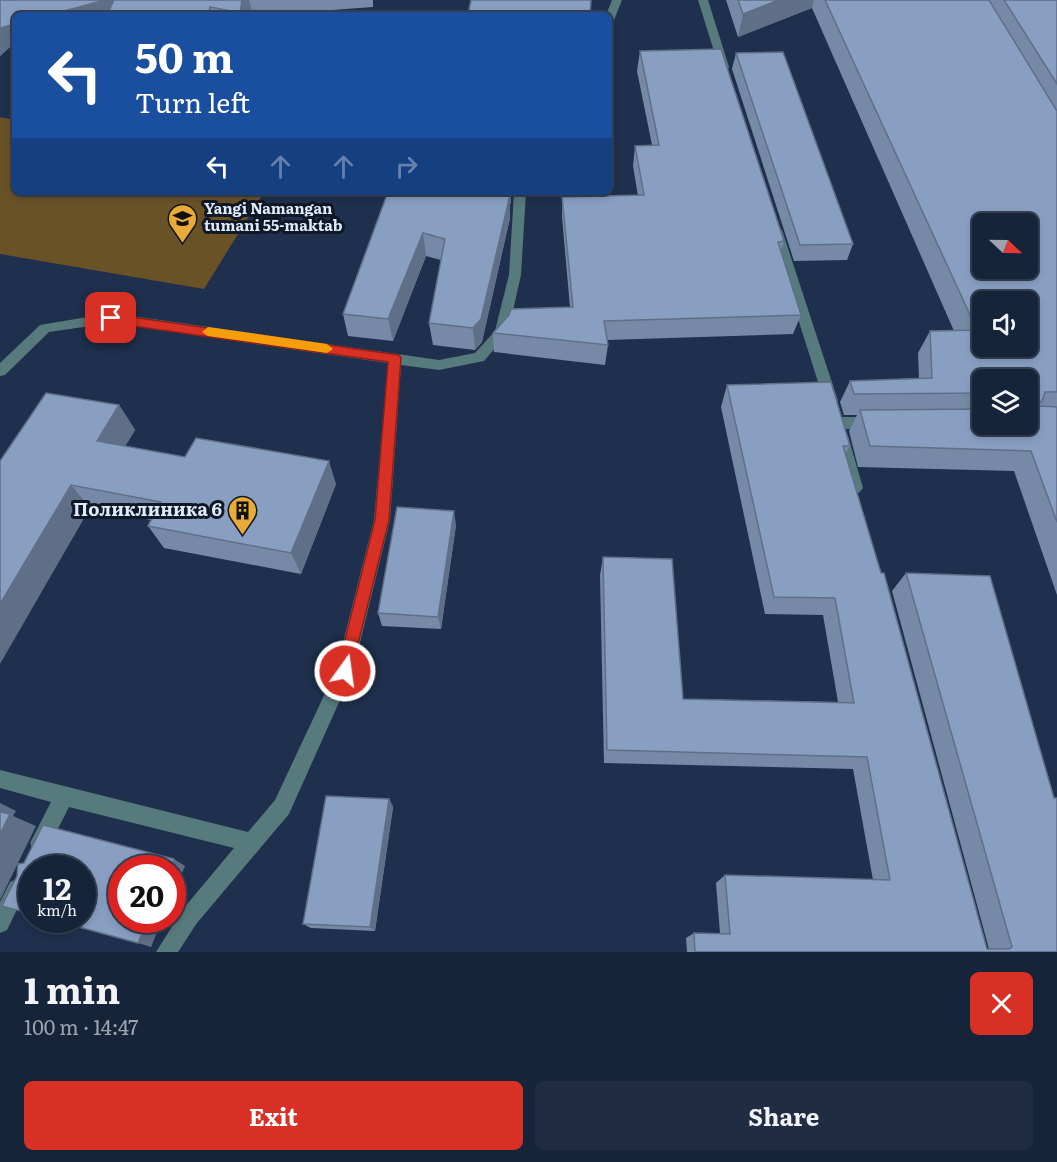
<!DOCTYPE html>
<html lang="en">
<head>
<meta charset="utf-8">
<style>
	body { margin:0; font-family:Literata,serif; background:#1f2c42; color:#f1f3f6; height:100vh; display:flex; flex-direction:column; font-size:22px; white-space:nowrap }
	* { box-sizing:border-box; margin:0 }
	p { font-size:20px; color:#9ea4af }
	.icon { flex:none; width:33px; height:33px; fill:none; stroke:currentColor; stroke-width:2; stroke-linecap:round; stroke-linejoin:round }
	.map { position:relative; height:952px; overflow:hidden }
	.details { display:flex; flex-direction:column; background:#16243a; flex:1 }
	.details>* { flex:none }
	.guide { position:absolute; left:12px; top:12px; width:600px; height:183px; border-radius:9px; box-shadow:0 3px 9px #0003,0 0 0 2px #354154; background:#1a4fa0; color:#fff; overflow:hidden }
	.needle { width:39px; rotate:112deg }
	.tools { position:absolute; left:972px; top:213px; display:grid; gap:12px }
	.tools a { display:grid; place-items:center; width:66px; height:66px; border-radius:9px; background:#16243a; box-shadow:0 3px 9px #0003,0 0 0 2px #354154; font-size:30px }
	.speed { position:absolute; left:18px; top:855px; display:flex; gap:12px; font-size:30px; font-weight:700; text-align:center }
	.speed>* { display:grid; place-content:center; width:78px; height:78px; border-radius:50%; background:#16243a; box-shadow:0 3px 9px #0003,0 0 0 2px #354154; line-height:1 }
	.speed small { font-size:15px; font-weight:400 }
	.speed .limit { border:9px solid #d22; background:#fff; color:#111 }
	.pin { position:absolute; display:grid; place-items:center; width:51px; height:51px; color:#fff; margin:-26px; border-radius:12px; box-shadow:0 3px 9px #0006 }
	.me { position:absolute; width:66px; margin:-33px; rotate:14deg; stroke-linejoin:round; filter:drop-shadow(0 0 4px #0008) }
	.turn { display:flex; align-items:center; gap:21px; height:126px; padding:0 24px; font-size:27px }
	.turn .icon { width:78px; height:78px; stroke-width:2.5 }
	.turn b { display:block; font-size:42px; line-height:51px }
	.lanes { display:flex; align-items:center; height:57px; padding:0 24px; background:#0003; justify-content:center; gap:30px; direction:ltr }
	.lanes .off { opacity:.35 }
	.round { display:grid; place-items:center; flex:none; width:63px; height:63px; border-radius:9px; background:#1f2c42 }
	.headline { display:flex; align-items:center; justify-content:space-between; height:102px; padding:0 24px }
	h1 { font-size:36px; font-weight:700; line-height:45px }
	.button { display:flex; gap:12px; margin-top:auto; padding:12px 24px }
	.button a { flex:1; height:69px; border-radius:9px; background:#d93025; color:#fff; font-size:24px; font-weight:700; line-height:69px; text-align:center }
	.button a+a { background:#1f2c42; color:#f1f3f6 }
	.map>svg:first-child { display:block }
</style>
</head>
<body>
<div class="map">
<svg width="1057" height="952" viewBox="0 0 1057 952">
	<rect width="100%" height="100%" fill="#1e304d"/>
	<!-- green -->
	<path fill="#6a5227" d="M0 117 15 120V192H264L204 289 0 254Z"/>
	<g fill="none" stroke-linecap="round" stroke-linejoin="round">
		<!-- minor -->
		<g fill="#577a7c" fill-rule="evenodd">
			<path d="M612 0H622L614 20 609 23V15H606Z"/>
			<path d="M698 0H708L729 67 728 69 719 67Z"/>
			<path d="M514 192H526L521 275 508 333 484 361 439 370 401 365 390 520 353 671 289 814 197 923 178 952H156L183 909 234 848 69 807 47 850 40 853 33 850 30 843 51 802 0 788V770L248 832 275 800 336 670 374 520 388 363 111 323 49 332 5 375 0 376V363L40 325 111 313 439 360 475 353 495 331 509 275Z"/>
			<path d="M776 226 782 230 838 401 831 407 824 401 770 230Z"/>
			<path d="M837 417H872L877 419 879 423 877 427 872 429H837L832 427 830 423 832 419Z"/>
			<path d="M841 430 846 432 848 436 863 488 860 492 855 494 850 492 847 488 834 436 836 432Z"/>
			<path d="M17 879 24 882 27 889 7 930 0 933V902L10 882Z"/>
		</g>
	</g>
	<!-- wall -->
	<g fill="#7689a7" fill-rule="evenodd">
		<path d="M0 0H373V7L265 15H15V45L11 46 0 56Z"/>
		<path d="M726 0H1057V595L1014 471 858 467 849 431 857 415H844L840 402 850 381 919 378 918 353 930 331H954L812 8 738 37ZM982 380H1028V424H982Z"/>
		<path d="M640 51 784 241 781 250 801 315 793 334 607 340 608 345 605 365 494 352 493 333 570 307 562 217V197L638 196 633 166 635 146 652 145 637 71Z"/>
		<path d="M736 53 853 244 847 260 794 261 732 69Z"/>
		<path d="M388 192 511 203 510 204V218L482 342 475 350 433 345 429 323 441 260 426 256 393 341 348 336 343 314Z"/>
		<path d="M727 385 850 446 845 454 987 949H989L892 591 906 573 1054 798 1057 952H687L686 938 694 933H720L716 883 725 875 873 880 853 769 604 763 600 575 603 557 683 699 838 702 823 615 765 614 721 407Z"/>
		<path d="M119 405 135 430 125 446 336 484 301 574 164 548 148 526 151 520 90 508 0 461Z"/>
		<path d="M456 525 441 629 382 626 378 613Z"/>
		<path d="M389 799 393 807 375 931 311 928 303 924Z"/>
	</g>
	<!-- shaded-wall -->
	<g fill="#606f88">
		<path d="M105 0H116L121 15H49Z"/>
		<path d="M242 0H249L253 15H241Z"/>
		<path d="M779 0H814L812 8 738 37 743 14Z"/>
		<path d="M210 7 213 15H208Z"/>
		<path d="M15 24V45L11 46 0 56V28Z"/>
		<path d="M499 192H511V203L510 204V218L482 342 475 350 473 328 496 195Z"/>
		<path d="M423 233 426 256 393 341 388 319Z"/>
		<path d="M119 405 135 430 114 465 97 441Z"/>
		<path d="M329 461 336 484 301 574 291 553Z"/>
		<path d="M71 485 90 508 0 664V604Z"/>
		<path d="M454 511 456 525 441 629 438 617Z"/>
		<path d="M389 799 393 807 375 931 370 927Z"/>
		<path d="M0 803 16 811 13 816 36 826 0 900Z"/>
		<path d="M174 859 185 866 172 896V868H170Z"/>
		<path d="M148 920H162L151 947 138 943Z"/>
	</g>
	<!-- building -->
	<g fill="#899fc2" stroke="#606f88" stroke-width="1.5" fill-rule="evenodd">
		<path d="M0 0H105L49 15H15V24L0 28Z"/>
		<path d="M114 0H242L240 13 210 7 208 15H107Z"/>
		<path d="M471 0H591L590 15H468Z"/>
		<path d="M738 0H779L743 14Z"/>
		<path d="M825 0H989L1057 111V392H1045L1042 401 1037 404 1039 406 1057 407V522L1031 451 870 446 860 410 982 409V424H1028V380H982V393L854 394 850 381 932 378 930 331 977 330ZM982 224H1028V268H982ZM982 302H1028V346H982Z"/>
		<path d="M1004 0H1057V84Z"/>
		<path d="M721 49 784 241 778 242 801 315 604 321 608 345 493 333 509 315 511 309 573 307 562 197 644 195 635 146 659 145 640 51Z"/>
		<path d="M783 52 853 244 800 245 736 53Z"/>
		<path d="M388 192H499L496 195H510L481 319 473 328 429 323 445 239 423 233 388 319 343 314Z"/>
		<path d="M831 382 850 446H843L881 573H884L987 949H1009L1012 947 906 573 990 576 1054 798H1057V952H695L694 933 730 934 725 875 890 880 867 757 607 750 603 557 672 559 683 699 854 703 835 598 774 597 727 385Z"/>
		<path d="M46 393 119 405 97 441 185 457 196 438 329 461 291 553 148 526 161 502 71 485 0 604V461Z"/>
		<path d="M397 507 454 511 438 617 378 613Z"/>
		<path d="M326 796 389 799 370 927 303 924Z"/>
		<path d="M0 812 10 814 0 834Z"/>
		<path d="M43 825 174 859 170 868H122V920H148L138 943 53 920H82V868H32V914L2 906 17 876 18 864 24 863Z"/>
	</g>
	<!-- route -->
	<path fill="#d93025" stroke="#8d1f18" stroke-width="1.5" d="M111 314 399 355 401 358 389 520 350 676 345 679 339 676 337 671 375 520 388 362 111 323 105 318Z"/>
	<!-- slow -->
	<path fill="#f59e0b" d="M208 327 327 344 333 349 327 353 208 336 202 332Z"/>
	<!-- icons -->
	<defs>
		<symbol id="school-pin" viewBox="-11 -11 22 30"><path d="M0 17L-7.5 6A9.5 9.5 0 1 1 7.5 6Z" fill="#e8ab37" stroke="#101825"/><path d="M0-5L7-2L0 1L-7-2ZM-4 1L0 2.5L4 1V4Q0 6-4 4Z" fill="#111"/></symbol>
		<symbol id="building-pin" viewBox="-11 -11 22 30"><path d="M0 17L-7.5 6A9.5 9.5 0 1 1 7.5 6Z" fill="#e8ab37" stroke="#101825"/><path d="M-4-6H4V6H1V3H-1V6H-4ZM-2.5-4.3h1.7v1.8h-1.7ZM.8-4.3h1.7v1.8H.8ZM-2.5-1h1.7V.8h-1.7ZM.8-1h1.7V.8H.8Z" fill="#111"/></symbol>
	</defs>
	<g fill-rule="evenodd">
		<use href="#school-pin" x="166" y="202" width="33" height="45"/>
		<use href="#building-pin" x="226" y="494" width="33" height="45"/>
	</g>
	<g text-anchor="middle" stroke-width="6" stroke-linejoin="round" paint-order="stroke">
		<!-- far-poi labels -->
		<g font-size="15" font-weight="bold" fill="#deeafd" stroke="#101825" text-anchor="start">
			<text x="204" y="214">Yangi Namangan<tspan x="204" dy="17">tumani 55-maktab</tspan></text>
		</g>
		<!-- poi labels -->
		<g font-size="18" font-weight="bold" fill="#deeafd" stroke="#101825" text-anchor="end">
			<text x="222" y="516">Поликлиника 6</text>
		</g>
	</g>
</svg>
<div class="tools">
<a><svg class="needle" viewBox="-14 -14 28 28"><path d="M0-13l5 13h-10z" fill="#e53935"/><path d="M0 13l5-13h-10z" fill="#9ea4af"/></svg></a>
<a><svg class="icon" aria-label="sound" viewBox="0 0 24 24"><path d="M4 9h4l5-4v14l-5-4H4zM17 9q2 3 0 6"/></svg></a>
<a><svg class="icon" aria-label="layers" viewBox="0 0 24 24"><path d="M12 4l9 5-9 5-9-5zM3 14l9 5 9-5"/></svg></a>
</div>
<div class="speed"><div>12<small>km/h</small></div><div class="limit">20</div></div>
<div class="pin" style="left:111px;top:318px;background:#d93025"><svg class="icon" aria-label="arrive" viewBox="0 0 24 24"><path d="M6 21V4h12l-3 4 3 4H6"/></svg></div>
<svg class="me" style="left:345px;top:671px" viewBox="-20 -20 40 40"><circle r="17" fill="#d93025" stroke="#fff" stroke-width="3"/><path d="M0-11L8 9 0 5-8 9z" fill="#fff"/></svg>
<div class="guide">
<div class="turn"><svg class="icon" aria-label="left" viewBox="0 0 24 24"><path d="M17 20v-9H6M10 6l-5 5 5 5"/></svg><div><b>50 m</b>Turn left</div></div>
<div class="lanes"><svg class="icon" aria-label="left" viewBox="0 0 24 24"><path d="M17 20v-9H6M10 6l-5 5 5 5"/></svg><svg class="icon off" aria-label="ahead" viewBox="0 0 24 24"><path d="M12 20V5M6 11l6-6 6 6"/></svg><svg class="icon off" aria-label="ahead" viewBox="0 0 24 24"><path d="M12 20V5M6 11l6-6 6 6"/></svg><svg class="icon off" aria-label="right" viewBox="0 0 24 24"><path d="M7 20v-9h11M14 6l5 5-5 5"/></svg></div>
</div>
</div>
<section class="details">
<div class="headline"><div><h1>1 min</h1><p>100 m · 14:47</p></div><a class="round" style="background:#d93025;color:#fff"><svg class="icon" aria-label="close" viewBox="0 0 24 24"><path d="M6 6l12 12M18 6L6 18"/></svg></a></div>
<div class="button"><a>Exit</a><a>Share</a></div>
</section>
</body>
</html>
